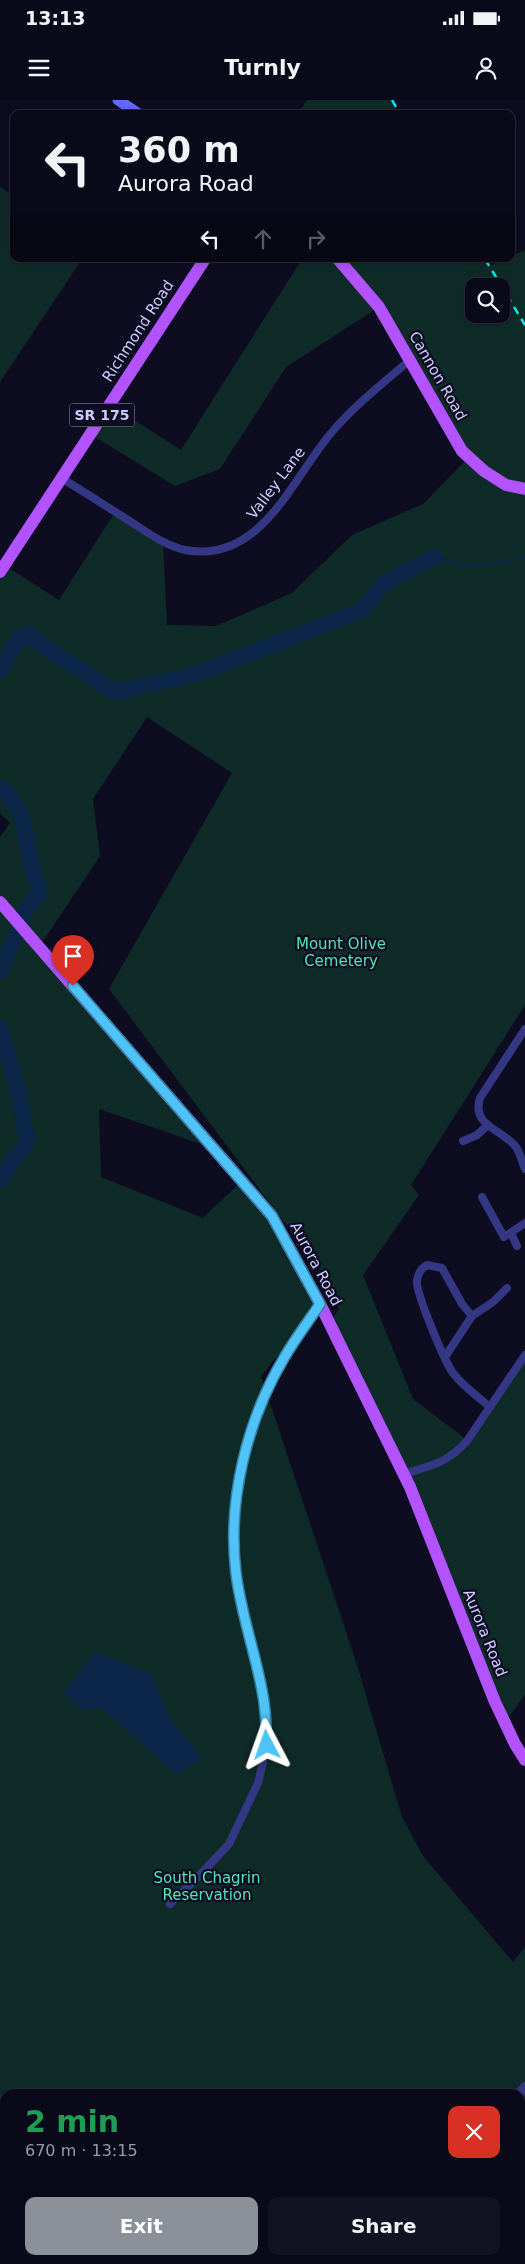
<!DOCTYPE html>
<html lang="en">
<head>
<meta charset="utf-8">
<style>
	body { margin:0; font-family:"DejaVu Sans",sans-serif; background:#131222; color:#f1f3f6; height:100vh; display:flex; flex-direction:column; font-size:19px; white-space:nowrap }
	* { box-sizing:border-box; margin:0 }
	p { font-size:16px; color:#999aa2 }
	.icon { flex:none; width:28px; height:28px; fill:none; stroke:currentColor; stroke-width:2; stroke-linecap:round; stroke-linejoin:round }
	.map { position:relative; flex:1; overflow:hidden }
	.sheet { position:absolute; left:0px; top:1989px; width:525px; height:176px; display:flex; flex-direction:column; background:#0a0919; border-radius:15px 15px 0 0; box-shadow:0 2px 12px #0003,0 0 0 1px #2a2a38 }
	.sheet>* { flex:none }
	.banner { position:absolute; left:10px; top:10px; width:505px; height:152px; border-radius:10px; box-shadow:0 2px 12px #0003,0 0 0 1px #2a2a38; background:#0a0919; color:#f1f3f6; overflow:hidden }
	.tools { position:absolute; left:465px; top:178px; display:grid; gap:10px }
	.tools a { display:grid; place-items:center; width:45px; height:45px; border-radius:10px; background:#0a0919; box-shadow:0 2px 12px #0003,0 0 0 1px #2a2a38; font-size:25px }
	.pin { position:absolute; display:grid; place-items:center; width:42px; height:42px; color:#fff; margin:-51px -21px; border-radius:50% 50% 50% 0; rotate:-45deg; box-shadow:0 0 5px #0007 }
	.pin .icon { rotate:45deg }
	.me { position:absolute; width:55px; margin:-28px; rotate:356deg; stroke-linejoin:round; filter:drop-shadow(0 0 4px #0008) }
	.turn { display:flex; align-items:center; gap:18px; height:105px; padding:0 25px; font-size:22px }
	.turn .icon { width:65px; height:65px; stroke-width:2.5 }
	.turn b { display:block; font-size:35px; line-height:42px }
	.lanes { display:flex; align-items:center; height:48px; padding:0 25px; background:#0003; justify-content:center; gap:25px; direction:ltr }
	.lanes .off { opacity:.35 }
	.round { display:grid; place-items:center; flex:none; width:52px; height:52px; border-radius:10px; background:#131222 }
	.overview { display:flex; align-items:center; justify-content:space-between; height:85px; padding:0 25px }
	h1 { font-size:30px; font-weight:700; line-height:38px; color:#1e9e55 }
	.button { display:flex; gap:10px; margin-top:auto; padding:10px 25px }
	.button a { flex:1; height:58px; border-radius:10px; background:#8c9099; color:#fff; font-size:20px; font-weight:700; line-height:58px; text-align:center }
	.button a+a { background:#131222; color:#f1f3f6 }
	.status { display:flex; justify-content:space-between; align-items:center; height:35px; padding:0 25px; background:#0a0919; direction:ltr }
	.status svg { height:14px; fill:currentColor }
	header { display:flex; justify-content:space-between; align-items:center; height:65px; padding:0 25px; background:#0a0919; font-size:22px; font-weight:700 }
	.map>svg:first-child { display:block }
</style>
</head>
<body>
<div class="status"><b>13:13</b><svg viewBox="0 0 49 12"><path d="M0 12V9h3v3zM5 12V6h3v6zM10 12V3h3v9zM15 12V0h3v12zM26 1h20v11H26zM47 4h2v5h-2z"/></svg></div>
<header><svg class="icon" aria-label="menu" viewBox="0 0 24 24"><path d="M4 6h16M4 12h16M4 18h16"/></svg>Turnly<svg class="icon" aria-label="person" viewBox="0 0 24 24"><circle cx="12" cy="8" r="4"/><path d="M4 21q1-7 8-7t8 7"/></svg></header>
<div class="map">
<svg width="525" height="2164" viewBox="0 0 525 2164">
	<rect width="100%" height="100%" fill="#0e0c21"/>
	<!-- green -->
	<g fill="#0f2b28" fill-rule="evenodd">
		<path d="M307 0H392L400 14H298Z"/>
		<path d="M0 87 14 96V159H82L0 282Z"/>
		<path d="M525 150V905L411 1085 419 1095 363 1175 413 1299 467 1340 525 1255V1594L505 1623 410 1387 329 1223 339 1209 330 1183 109 889 232 673 147 617 93 699 100 756 39 847 213 1048 99 1009 101 1077 203 1118 242 1081 272 1116 320 1204 261 1276 357 1565 402 1717 423 1756 513 1862 525 1847V2164H0V737L10 723 0 713V472L4 465 59 500 115 412 163 442 167 525 216 526 292 493 352 435 423 404 469 357 379 207 286 267 220 369 175 386 90 334 112 306 181 350 302 159H485L489 166 506 159H511V156ZM474 186H501V214H474ZM5 1994H520V2160H5Z"/>
	</g>
	<!-- water -->
	<g fill="#0a2547">
		<path d="M96 1552 152 1574 167 1614 202 1659 176 1674 101 1608 80 1609 64 1592Z"/>
		<path d="M5 2040V2160H15L13 2164H0V2044Z"/>
	</g>
	<g fill="none" stroke-linecap="round" stroke-linejoin="round">
		<!-- stream -->
		<path stroke="#0a2547" stroke-width="2.5" d="M434 457 468 467 525 458"/>
		<!-- river -->
		<g stroke="#0a2547" stroke-width="16">
			<path d="M0 570 19 539 29 534 46 548 115 592 196 574 363 510 384 483 434 457"/>
			<path d="M0 688C24 703 25 734 30 758 33 770 37 781 40 792L27 808 0 871"/>
			<path d="M0 928 19 994 27 1042 0 1080"/>
		</g>
		<!-- minor -->
		<g stroke="#343783" stroke-width="8">
			<path d="M61 378C83 391 104 405 125 418 144 430 163 445 185 450 262 464 292 378 332 332 355 305 383 283 410 260"/>
			<path d="M525 929 480 998C471 1026 502 1029 516 1047 520 1053 522 1062 525 1069"/>
			<path d="M463 1041 477 1035 488 1025"/>
			<path d="M482 1097 504 1137 525 1123"/>
			<path d="M511 1133 517 1146"/>
			<path d="M472 1216 462 1204 442 1168 427 1165C422 1168 418 1173 417 1180 415 1192 445 1262 453 1273 463 1286 478 1297 490 1307"/>
			<path d="M445 1257 472 1216 493 1202 507 1188"/>
			<path d="M404 1374C432 1365 446 1364 467 1341L525 1255"/>
			<path d="M170 1804 197 1778 229 1744 258 1683 267 1645 264 1596 243 1517 236 1472 235 1416 245 1355 259 1308 284 1258 320 1204"/>
		</g>
		<!-- tertiary -->
		<g stroke="#343783" stroke-width="10">
			<path d="M519 1994 525 1987"/>
			<path d="M401 2164 403 2160"/>
		</g>
		<!-- secondary -->
		<path stroke="#636aff" stroke-width="11" d="M118 0 139 14"/>
		<!-- primary -->
		<g stroke="#b253ff" stroke-width="12">
			<path d="M338 159 379 207 462 351 484 371 506 385 525 389"/>
			<path d="M0 472 205 159"/>
			<path d="M0 802 272 1116 320 1204 410 1387 495 1602 515 1644 525 1660"/>
		</g>
		<!-- rail -->
		<g stroke="#00f0f7" stroke-width="2.5" stroke-dasharray="8 6" stroke-linecap="butt">
			<path d="M392 0 400 14"/>
			<path d="M485 159 525 225"/>
		</g>
	</g>
	<g fill="none" stroke-linecap="round" stroke-linejoin="round">
		<defs>
			<path id="route" d="M73 886 272 1116 320 1204C308 1222 295 1239 284 1258 247 1320 227 1401 236 1473 241 1515 256 1554 263 1596 266 1611 266 1629 267 1645"/>
		</defs>
		<!-- route casing -->
		<use href="#route" stroke="#337fa1" stroke-width="12"/>
		<!-- route -->
		<use href="#route" stroke="#4fc3f7" stroke-width="9"/>
	</g>
	<g text-anchor="middle" stroke-width="4.5" stroke-linejoin="round" paint-order="stroke">
		<!-- shield labels -->
		<rect fill="#0e0c21" stroke="#9492bc" stroke-width="1" x="69.5" y="303.5" width="65" height="23" rx="4"/>
		<g font-size="14" font-weight="bold" fill="#ceccff">
			<text x="102" y="320">SR 175</text>
		</g>
		<!-- street labels -->
		<g font-size="15" fill="#ceccff" stroke="#0e0c21">
			<text transform="translate(138 231) rotate(-57)" y="5">Richmond Road</text>
			<text transform="translate(438 276) rotate(60)" y="5">Cannon Road</text>
			<text transform="translate(276 383) rotate(-53)" y="5">Valley Lane</text>
			<text transform="translate(316 1164) rotate(62)" y="5">Aurora Road</text>
			<text transform="translate(485 1533) rotate(68)" y="5">Aurora Road</text>
		</g>
		<!-- park labels -->
		<g font-size="15" fill="#52e5b5" stroke="#0e0c21">
			<text x="341" y="849">Mount Olive<tspan x="341" dy="17">Cemetery</tspan></text>
			<text x="207" y="1783">South Chagrin<tspan x="207" dy="17">Reservation</tspan></text>
		</g>
	</g>
</svg>
<div class="tools">
<a><svg class="icon" aria-label="search" viewBox="0 0 24 24"><circle cx="10" cy="10" r="6"/><path d="M15 15l6 6"/></svg></a>
</div>
<div class="pin" style="left:73px;top:886px;background:#d93025"><svg class="icon" aria-label="arrive" viewBox="0 0 24 24"><path d="M6 21V4h12l-3 4 3 4H6"/></svg></div>
<svg class="me" style="left:267px;top:1645px" viewBox="-20 -20 40 40"><path d="M0-17L14 15 0 8-14 15z" fill="#4fc3f7" stroke="#fff" stroke-width="4"/></svg>
<div class="banner">
<div class="turn"><svg class="icon" aria-label="left" viewBox="0 0 24 24"><path d="M17 20v-9H6M10 6l-5 5 5 5"/></svg><div><b>360 m</b>Aurora Road</div></div>
<div class="lanes"><svg class="icon" aria-label="left" viewBox="0 0 24 24"><path d="M17 20v-9H6M10 6l-5 5 5 5"/></svg><svg class="icon off" aria-label="ahead" viewBox="0 0 24 24"><path d="M12 20V5M6 11l6-6 6 6"/></svg><svg class="icon off" aria-label="right" viewBox="0 0 24 24"><path d="M7 20v-9h11M14 6l5 5-5 5"/></svg></div>
</div>
<section class="sheet">
<div class="overview"><div><h1>2 min</h1><p>670 m · 13:15</p></div><a class="round" style="background:#d93025;color:#fff"><svg class="icon" aria-label="close" viewBox="0 0 24 24"><path d="M6 6l12 12M18 6L6 18"/></svg></a></div>
<div class="button"><a>Exit</a><a>Share</a></div>
</section>
</div>
</body>
</html>
